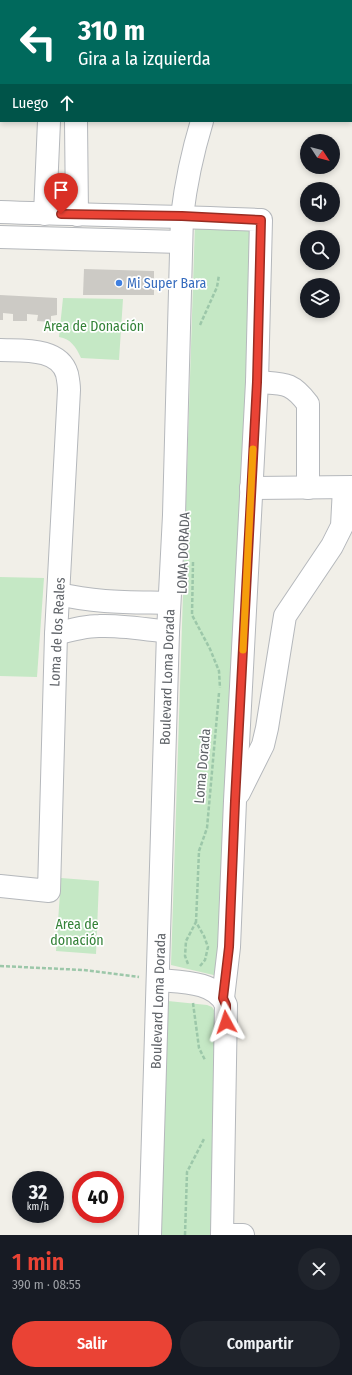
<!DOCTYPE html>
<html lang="es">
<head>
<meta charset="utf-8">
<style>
	body { margin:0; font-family:"Fira Sans Condensed",sans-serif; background:#20242c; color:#f1f3f6; height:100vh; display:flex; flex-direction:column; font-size:15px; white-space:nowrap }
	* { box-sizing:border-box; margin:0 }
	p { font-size:13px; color:#9ea1a6 }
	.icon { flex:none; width:22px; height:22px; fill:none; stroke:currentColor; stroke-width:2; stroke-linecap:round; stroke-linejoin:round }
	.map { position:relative; height:1235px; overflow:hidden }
	.details { display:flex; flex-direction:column; background:#171b24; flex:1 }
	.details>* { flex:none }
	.banner { position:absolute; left:0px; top:0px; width:352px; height:122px; box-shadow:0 2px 6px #0003; background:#00695c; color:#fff; overflow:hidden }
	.needle { width:26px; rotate:126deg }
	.tools { position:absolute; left:300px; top:134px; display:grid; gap:8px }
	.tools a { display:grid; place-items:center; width:40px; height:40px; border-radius:50%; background:#171b24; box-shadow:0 2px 6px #0003; font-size:20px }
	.speed { position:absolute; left:12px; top:1171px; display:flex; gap:8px; font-size:20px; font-weight:700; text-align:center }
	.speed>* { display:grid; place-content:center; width:52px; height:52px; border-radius:50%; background:#171b24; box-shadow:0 2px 6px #0003; line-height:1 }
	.speed small { font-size:10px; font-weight:400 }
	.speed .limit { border:6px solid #d22; background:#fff; color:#111 }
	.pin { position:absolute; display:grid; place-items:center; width:34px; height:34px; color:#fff; margin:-41px -17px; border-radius:50% 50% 50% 0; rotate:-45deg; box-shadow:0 0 4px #0007 }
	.pin .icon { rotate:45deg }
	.me { position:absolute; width:44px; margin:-22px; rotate:355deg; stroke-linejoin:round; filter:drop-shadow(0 0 3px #0008) }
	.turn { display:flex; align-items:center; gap:14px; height:84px; padding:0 12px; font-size:18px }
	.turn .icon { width:52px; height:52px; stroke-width:2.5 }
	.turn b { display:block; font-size:28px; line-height:34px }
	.then { display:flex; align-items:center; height:38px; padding:0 12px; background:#0003; gap:8px; font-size:15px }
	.round { display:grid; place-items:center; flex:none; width:42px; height:42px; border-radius:21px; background:#20242c }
	.headline { display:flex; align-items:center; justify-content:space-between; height:68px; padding:0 12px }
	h1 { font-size:24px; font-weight:600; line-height:30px; color:#ea4335 }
	.action { display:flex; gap:8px; margin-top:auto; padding:8px 12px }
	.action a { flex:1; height:46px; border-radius:24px; background:#ea4335; color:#fff; font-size:16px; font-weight:600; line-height:46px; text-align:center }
	.action a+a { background:#20242c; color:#f1f3f6 }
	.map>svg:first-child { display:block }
</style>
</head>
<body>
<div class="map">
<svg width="352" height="1235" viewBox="0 0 352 1235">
	<rect width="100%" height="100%" fill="#f1efe8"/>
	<!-- green -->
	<g fill="#c5e8c5">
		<path d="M195 223 261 226 226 978 171 965Z"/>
		<path d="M63 298 123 299 119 360 81 358C76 347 71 339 59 337Z"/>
		<path d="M0 577 44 578 37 677 0 676Z"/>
		<path d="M61 878 99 881 96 954 56 951Z"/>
		<path d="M168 1001 207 1005 212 1007 216 1013 211 1235H161Z"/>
	</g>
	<!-- building -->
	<g fill="#cccac5">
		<path d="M84 269 154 271V295H83Z"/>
		<path d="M0 295 57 298V315L51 316V322L37 321 38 315 27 314V321H13V314L3 313V320H0Z"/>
	</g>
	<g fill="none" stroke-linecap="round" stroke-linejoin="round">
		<defs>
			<g id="minor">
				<path d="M81 1V0"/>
				<path d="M234 1 235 0"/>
				<path d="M0 107H1"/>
				<path d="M76 121 77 215"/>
				<path d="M0 212C87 215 174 216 261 220L257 382 235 801 229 947 223 998"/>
				<path d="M45 214 49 121"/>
				<path d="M0 237 181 242"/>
				<path d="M0 350C22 351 59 347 67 374 68 379 69 385 69 390L56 634 49 891 0 886"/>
				<path d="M257 382C283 384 291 381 308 404V488"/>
				<path d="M251 488 352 487"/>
				<path d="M59 594C96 603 131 602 169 603"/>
				<path d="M56 634C70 630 85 626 99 626 122 625 145 629 168 632"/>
				<path d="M239 793 263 745 267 728 285 616 332 546 342 526 344 488"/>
				<path d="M159 980C180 982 216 981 226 1005L222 1235"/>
				<path d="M150 1235 168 632 174 515 182 216C186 182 192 154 202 121"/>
				<path d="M222 1235H243"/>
			</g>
		</defs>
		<!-- minor casing -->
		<use href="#minor" stroke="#b5b8bc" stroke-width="24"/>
		<!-- path -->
		<g stroke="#9cc7a9" stroke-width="2.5" stroke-dasharray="4 2" stroke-linecap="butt">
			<path d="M200 325 217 287 219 275"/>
			<path d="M193 562 192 615 210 649 219 671 220 688"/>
			<path d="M188 964 185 956 186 941 196 922"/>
			<path d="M0 966 83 970 139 977"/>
			<path d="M200 966 205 960 208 947 204 936 196 922 199 851 207 828 219 693"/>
			<path d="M193 1003 199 1048 205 1060"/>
			<path d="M185 1235 187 1172 204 1139"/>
		</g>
		<!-- minor -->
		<use href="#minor" stroke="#fff" stroke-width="22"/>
	</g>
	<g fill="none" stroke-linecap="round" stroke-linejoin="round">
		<defs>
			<path id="route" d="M61 214 182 216 261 220 257 382 235 801 229 947 223 998 226 1005V1022"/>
		</defs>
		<!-- route casing -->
		<use href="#route" stroke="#982c22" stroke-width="10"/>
		<!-- route -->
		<use href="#route" stroke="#ea4335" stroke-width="7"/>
		<!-- slow -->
		<path stroke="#f59e0b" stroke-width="7" d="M243 650 253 449"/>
	</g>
	<!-- markers -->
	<circle fill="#3f7fe0" stroke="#fff" stroke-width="1.5" cx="119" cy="283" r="4"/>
	<g text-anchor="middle" stroke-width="3.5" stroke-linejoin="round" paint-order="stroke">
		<!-- shop labels -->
		<g font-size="14" fill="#366cbe" stroke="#fff" text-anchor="start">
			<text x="127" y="288">Mi Super Bara</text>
		</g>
		<!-- park labels -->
		<g font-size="14" fill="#348238" stroke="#fff">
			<text x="94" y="331">Area de Donación</text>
			<text x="77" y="929">Area de<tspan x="77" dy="16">donación</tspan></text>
		</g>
		<!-- street labels -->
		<g font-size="14" fill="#5f6368" stroke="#fff">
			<text transform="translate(183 553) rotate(-88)" y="5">LOMA DORADA</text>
			<text transform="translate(57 632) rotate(-87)" y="5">Loma de los Reales</text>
			<text transform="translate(167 677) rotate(-88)" y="5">Boulevard Loma Dorada</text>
			<text transform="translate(202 766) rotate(-85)" y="5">Loma Dorada</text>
			<text transform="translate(158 1001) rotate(-88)" y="5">Boulevard Loma Dorada</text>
		</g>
	</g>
</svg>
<div class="tools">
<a><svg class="needle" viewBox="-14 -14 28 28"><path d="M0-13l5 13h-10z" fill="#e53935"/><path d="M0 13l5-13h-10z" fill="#9ea1a6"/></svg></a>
<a><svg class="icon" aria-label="sound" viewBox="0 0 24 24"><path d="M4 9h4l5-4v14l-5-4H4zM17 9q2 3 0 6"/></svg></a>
<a><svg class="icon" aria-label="search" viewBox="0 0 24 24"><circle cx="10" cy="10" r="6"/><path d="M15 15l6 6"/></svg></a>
<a><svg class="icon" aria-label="layers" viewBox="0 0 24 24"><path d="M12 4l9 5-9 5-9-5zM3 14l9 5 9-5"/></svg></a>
</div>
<div class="speed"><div>32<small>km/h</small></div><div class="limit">40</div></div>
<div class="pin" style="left:61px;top:214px;background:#d93025"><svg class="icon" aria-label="arrive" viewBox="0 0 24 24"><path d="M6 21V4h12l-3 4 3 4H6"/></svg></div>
<svg class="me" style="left:226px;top:1022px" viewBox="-20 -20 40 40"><path d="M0-17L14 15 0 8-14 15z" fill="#ea4335" stroke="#fff" stroke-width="4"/></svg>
<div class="banner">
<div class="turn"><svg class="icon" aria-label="left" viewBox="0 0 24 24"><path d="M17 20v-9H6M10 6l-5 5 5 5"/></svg><div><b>310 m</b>Gira a la izquierda</div></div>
<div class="then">Luego<svg class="icon" aria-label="ahead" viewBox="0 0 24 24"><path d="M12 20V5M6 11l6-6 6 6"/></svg></div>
</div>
</div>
<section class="details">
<div class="headline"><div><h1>1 min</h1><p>390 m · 08:55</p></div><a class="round"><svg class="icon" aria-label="close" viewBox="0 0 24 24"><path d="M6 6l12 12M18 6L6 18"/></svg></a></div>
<div class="action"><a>Salir</a><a>Compartir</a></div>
</section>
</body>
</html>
